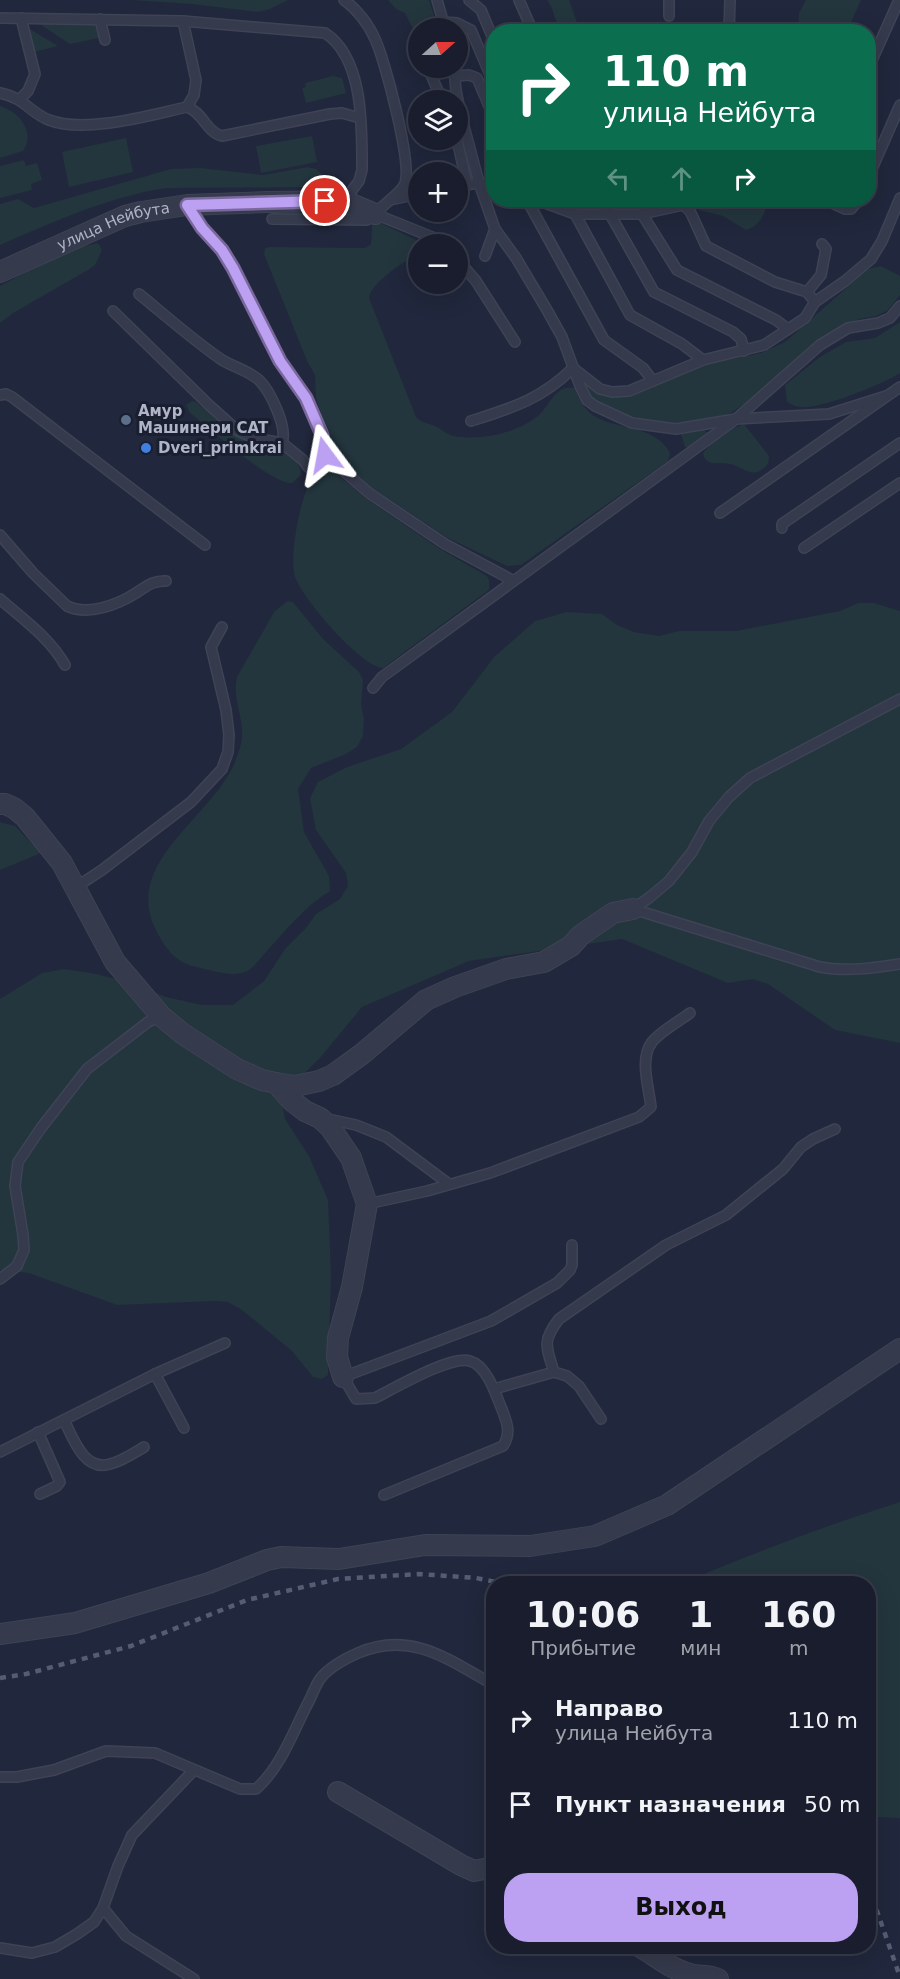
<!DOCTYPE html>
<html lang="ru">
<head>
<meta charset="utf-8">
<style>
	body { margin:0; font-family:"DejaVu Sans",sans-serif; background:#222635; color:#f1f3f6; height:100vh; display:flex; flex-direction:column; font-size:22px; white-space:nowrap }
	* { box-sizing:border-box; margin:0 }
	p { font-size:20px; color:#9fa2aa }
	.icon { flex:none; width:33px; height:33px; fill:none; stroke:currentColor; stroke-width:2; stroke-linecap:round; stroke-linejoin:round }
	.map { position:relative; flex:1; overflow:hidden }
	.side { position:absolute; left:486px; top:1576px; width:390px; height:378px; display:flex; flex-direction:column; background:#191d2d; border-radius:24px; box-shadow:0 6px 24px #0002,0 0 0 2px #373b49 }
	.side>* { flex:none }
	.banner { position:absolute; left:486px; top:24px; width:390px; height:183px; border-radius:24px; box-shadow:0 6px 24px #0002,0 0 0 2px #373b49; background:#0b6e4f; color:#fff; overflow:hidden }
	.needle { width:39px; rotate:69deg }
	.tools { position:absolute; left:408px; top:18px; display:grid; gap:12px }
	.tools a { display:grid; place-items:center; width:60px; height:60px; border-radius:50%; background:#191d2d; box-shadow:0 6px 24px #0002,0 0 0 2px #373b49; font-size:30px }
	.pin { position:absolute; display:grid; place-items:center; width:51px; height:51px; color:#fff; margin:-26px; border:3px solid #fff; border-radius:50%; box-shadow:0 2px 6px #0007 }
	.me { position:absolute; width:66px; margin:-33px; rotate:347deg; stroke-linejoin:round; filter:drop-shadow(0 0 4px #0008) }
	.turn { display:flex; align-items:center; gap:21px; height:126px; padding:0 18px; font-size:27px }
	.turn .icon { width:78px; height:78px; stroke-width:2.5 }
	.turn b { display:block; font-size:42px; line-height:51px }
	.lanes { display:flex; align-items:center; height:57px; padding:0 18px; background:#0003; justify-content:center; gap:30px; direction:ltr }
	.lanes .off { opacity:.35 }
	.eta { display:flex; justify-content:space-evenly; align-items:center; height:102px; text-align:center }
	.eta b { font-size:36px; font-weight:700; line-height:42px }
	.cta { display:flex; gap:12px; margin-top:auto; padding:12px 18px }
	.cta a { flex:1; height:69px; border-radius:24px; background:#bca0f2; color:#111; font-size:24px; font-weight:700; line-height:69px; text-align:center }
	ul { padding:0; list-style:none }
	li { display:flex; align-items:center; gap:18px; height:84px; padding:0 18px }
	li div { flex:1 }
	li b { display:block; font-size:22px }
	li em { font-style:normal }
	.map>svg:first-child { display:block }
</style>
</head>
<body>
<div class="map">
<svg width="900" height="1979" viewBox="0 0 900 1979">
	<rect width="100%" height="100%" fill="#21273c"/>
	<!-- green -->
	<g fill="#23353d">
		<path d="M131 0H288L270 9 258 12 192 4Z"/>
		<path d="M388 0H429L438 28H418V39L405 13 396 9Z"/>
		<path d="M547 0H569L580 31H556L558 27 551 6Z"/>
		<path d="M806 0H861L847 31H798L799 13Z"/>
		<path d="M38 23H92L96 26 99 38 70 44Z"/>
		<path d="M28 28 58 46 34 52Z"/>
		<path d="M333 76 342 78 346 93 306 103 302 88 306 87 305 83Z"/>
		<path d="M0 106C19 111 36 133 23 151L0 158Z"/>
		<path d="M312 136 317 162 261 173 256 146Z"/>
		<path d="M126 138 133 172 69 187 62 152Z"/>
		<path d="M24 160 26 166 37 163 42 180 31 184 32 190 0 198V166Z"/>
		<path d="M308 167 316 169 334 184 335 187 166 188C108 197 53 222 0 245V204L18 199 34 208 171 169 201 168 263 175Z"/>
		<path d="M619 200H767C767 212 759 227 746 230L723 216 699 210 688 201 640 206Z"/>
		<path d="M376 223H380L425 244H418V255C405 260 370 284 369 298L416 417C423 424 430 423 437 427 442 430 448 435 454 436 480 441 518 433 539 415 550 405 556 384 574 388 578 396 582 405 589 412 613 432 655 423 670 453L668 461 521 565 507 566 448 538 371 487 334 454 316 398 315 375 307 361 264 254 265 248 269 247 365 248 371 244 372 226Z"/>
		<path d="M98 243 102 250 95 265 88 270 13 313 0 323V286L68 250Z"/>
		<path d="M881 266 900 276V295L888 310 876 316 859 319 826 337 746 403 729 414 679 425 641 420 624 415 592 400 585 386 597 392 627 395 647 389 703 365 761 353 785 342 868 269Z"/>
		<path d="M900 322V373C884 384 818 410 801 407 796 407 791 404 787 402L785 385 820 357 846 342 875 338Z"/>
		<path d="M192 401 196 402C209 412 222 427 237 435 254 445 302 449 301 475L292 483C271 484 209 428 190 413L186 405Z"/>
		<path d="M744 424 769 456C769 461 769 464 764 468 753 479 743 467 730 464 723 462 713 465 707 461 704 458 704 457 703 453 712 441 730 428 744 424Z"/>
		<path d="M705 430 707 433 692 447H685L681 434Z"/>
		<path d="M321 468H330L365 498 440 549 487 576 489 580V589L486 592 383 668C360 666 303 599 295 577 288 558 302 478 321 468Z"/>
		<path d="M287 601 293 602 323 639 359 672 363 680 361 704 364 719 363 736 357 747 346 754 311 768 298 789 304 832 329 876 330 891C305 906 288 928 268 950 262 956 256 965 249 970 235 979 211 970 196 967 178 963 167 951 159 936 117 864 211 820 235 762 238 754 242 743 242 736 243 716 232 697 237 677L274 612Z"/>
		<path d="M858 603H874L900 611V1043L835 1030 768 984 753 979 728 983 622 939 469 961 362 1007 320 1058 281 1096 285 1119 309 1156 328 1200 331 1275 328 1375 322 1379 313 1377 292 1351 242 1310 228 1302 215 1301 117 1305 29 1273 0 1270V999L42 973 64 969 97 974 137 985 166 997 202 1005H233L264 981 285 949 306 928 316 914 340 899 348 886 346 873 316 830 310 798 318 782 347 767 401 749 452 712 495 656 535 621 567 612 602 614 617 625 634 632 659 636 679 631H736L840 611Z"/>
		<path d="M0 822 15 826 41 853 0 870Z"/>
		<path d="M900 1502V1818L873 1817 869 1813 868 1584H691L694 1578C762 1550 830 1524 900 1502Z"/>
	</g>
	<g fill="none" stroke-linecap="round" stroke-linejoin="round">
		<defs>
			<g id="lane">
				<path d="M344 0C357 9 369 25 375 39 385 60 412 163 405 183 403 190 395 195 390 200"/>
				<path d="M437 0 445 28"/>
				<path d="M469 0 481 10 494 41"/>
				<path d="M519 0 533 32"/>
				<path d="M669 16V0"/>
				<path d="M0 18 183 21 325 33C364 58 362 128 362 170L359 181 344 201"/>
				<path d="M100 19 105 40"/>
				<path d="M183 21 196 80 194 95 187 107"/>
				<path d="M443 22 457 23 471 30 494 84"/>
				<path d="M729 32 730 0"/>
				<path d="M428 68 442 100"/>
				<path d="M454 68 456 91 461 115 479 183 495 229 516 258 547 310 562 337 580 386 587 400 595 406 632 423 676 429 736 419 829 414 886 396"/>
				<path d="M868 69 899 0"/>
				<path d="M456 76 469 75 477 78 494 118"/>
				<path d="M0 93C25 98 30 113 49 120 85 134 150 115 187 107 203 112 206 132 222 136L330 114 342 113 360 118"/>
				<path d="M20 99 28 91 35 74 21 18"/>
				<path d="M457 140 467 184"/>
				<path d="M868 178 900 105"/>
				<path d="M458 186 479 183 494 186"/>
				<path d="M527 200 604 340 643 368 653 381"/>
				<path d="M537 200 575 214H642L683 205 690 211 706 246 775 282 807 292 815 302"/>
				<path d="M602 200 654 292 733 332 741 339 744 351"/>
				<path d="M826 200 845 209H851L859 200"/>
				<path d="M187 205 202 228 222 250 233 268 280 361 306 398 322 435 325 455"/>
				<path d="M375 214 432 237 441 244"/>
				<path d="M575 214 630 315 682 344 703 360"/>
				<path d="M642 214 677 270 776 320 788 329"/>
				<path d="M272 219 367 220 390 200 418 194"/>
				<path d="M485 256 495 229"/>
				<path d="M458 260 476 281 515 342"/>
				<path d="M807 292 821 275 826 249 822 244"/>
				<path d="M139 294C166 316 193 340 222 360 234 367 249 371 259 380 270 391 288 427 282 443"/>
				<path d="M113 311 209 405 238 431 254 438 282 443 303 460 308 467 325 455 369 493 445 544 512 580"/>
				<path d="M0 395 6 394 12 397 205 545"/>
				<path d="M471 421C512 408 542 399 573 368L600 389 612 392 629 391 703 360 764 345 805 318 815 302 845 281 871 259 882 241 900 198"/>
				<path d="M720 513 900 387"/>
				<path d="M782 528V524L900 443"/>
				<path d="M0 535 33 573 67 606C88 616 117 605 136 593 146 587 153 580 166 581"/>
				<path d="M804 548 900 483"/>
				<path d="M0 599C23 619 50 638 65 665"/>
				<path d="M373 688 382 677 736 419 820 345 848 328 878 323 890 318 900 306"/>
				<path d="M76 887 102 870 191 802 222 769 228 752 229 735 226 710 211 647 222 627"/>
				<path d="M633 909 650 897 669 881 692 852 709 821 729 797 750 778 900 699"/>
				<path d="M633 909 820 967C846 972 874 968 900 964"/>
				<path d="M328 1119 356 1125 386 1137 449 1184"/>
				<path d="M367 1204 427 1191 490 1173 639 1117 651 1107C649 1087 639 1059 652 1042 661 1031 678 1022 690 1013"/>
				<path d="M0 1279 17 1266 24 1250 23 1235 15 1186 18 1162 41 1128 87 1069 148 1022 161 1016"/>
				<path d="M554 1372C546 1346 542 1341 559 1319L666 1245 726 1215 783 1169 801 1147 813 1139 835 1129"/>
				<path d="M155 1374 184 1428"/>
				<path d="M494 1389 554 1372 567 1376 579 1386 601 1419"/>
				<path d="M64 1420C73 1438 84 1472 110 1464 122 1461 134 1453 144 1447"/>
				<path d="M38 1432 60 1482 57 1486 40 1494"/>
				<path d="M0 1452 155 1374 225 1343"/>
				<path d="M384 1495 503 1446C513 1431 505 1418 499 1402 494 1389 485 1365 470 1361 451 1355 395 1388 375 1398L356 1399 343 1377 491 1321 557 1283 570 1270 572 1265V1245"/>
				<path d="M0 1777H17L54 1770 106 1751 155 1753 240 1789H256C281 1767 293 1732 308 1703 312 1696 315 1686 320 1679 328 1668 346 1658 358 1653 411 1630 449 1660 494 1685"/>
				<path d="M103 1908 126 1936 194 1979"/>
				<path d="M0 1948 32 1953 55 1947 77 1934 94 1922 103 1908 118 1866 132 1835 194 1770"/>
			</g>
			<g id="street">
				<path id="s1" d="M0 272 125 216 141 212 187 205 267 202 344 201 375 214"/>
				<path d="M0 804H5L14 808 25 817 62 863 115 962 161 1016 183 1034 237 1069 262 1080 276 1083 292 1101 305 1111 320 1118 330 1127 351 1158 367 1204 352 1287 338 1338 337 1357 343 1377"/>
				<path d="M276 1083 295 1086 319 1081 333 1075 362 1054 426 1000 455 987 506 969 544 962 571 946 581 935 613 913 633 909"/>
				<path d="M0 1634 75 1623 209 1583 267 1560 281 1557 339 1559 425 1545 530 1546 595 1536 667 1505 900 1349"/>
				<path d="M338 1792 461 1865 474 1871 494 1867"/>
				<path d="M640 1947C656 1956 672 1970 690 1974 700 1977 709 1974 718 1979"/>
			</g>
		</defs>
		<!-- lane casing -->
		<use href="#lane" stroke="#3e4355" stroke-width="12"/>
		<!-- street casing -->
		<use href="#street" stroke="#3e4355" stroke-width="22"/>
		<!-- lane -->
		<use href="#lane" stroke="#353a4c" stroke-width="9"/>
		<!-- street -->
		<use href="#street" stroke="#353a4c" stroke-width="20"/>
		<!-- rail -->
		<g stroke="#565c73" stroke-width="4.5" stroke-dasharray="6 6" stroke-linecap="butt">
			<path d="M0 1678 26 1674 131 1646 247 1600 338 1579 419 1574 476 1578 506 1584"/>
			<path d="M868 1901 877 1911 900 1977"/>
		</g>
	</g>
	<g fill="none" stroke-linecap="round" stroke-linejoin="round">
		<defs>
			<path id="route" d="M325 455 322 435 306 398 280 361 233 268 222 250 202 228 187 205 325 201"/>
		</defs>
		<!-- route casing -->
		<use href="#route" stroke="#7a689d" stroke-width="15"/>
		<!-- route -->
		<use href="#route" stroke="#bca0f2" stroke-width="10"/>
	</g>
	<!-- markers -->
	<circle fill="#5c6f8a" stroke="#1a1f30" stroke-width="2" cx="126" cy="420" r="6"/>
	<circle fill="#3f7fe0" stroke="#1a1f30" stroke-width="2" cx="146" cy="448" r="6"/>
	<g text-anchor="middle" stroke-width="6" stroke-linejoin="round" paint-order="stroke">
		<!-- street labels -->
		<g font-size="15" fill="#b0b4c8" stroke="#1a1f30">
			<text dy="5" stroke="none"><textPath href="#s1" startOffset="123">улица Нейбута</textPath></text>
		</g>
		<!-- poi labels -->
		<g font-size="15" font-weight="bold" fill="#b0b4c8" stroke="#1a1f30" text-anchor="start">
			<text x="138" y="416">Амур<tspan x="138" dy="17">Машинери CAT</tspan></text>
			<text x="158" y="453">Dveri_primkrai</text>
		</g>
	</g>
</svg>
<div class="tools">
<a><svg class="needle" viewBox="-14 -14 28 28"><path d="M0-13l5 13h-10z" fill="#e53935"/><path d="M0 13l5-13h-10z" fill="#9fa2aa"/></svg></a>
<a><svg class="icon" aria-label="layers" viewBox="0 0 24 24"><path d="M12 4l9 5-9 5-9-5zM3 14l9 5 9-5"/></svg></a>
<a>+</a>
<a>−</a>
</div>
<div class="pin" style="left:325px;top:201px;background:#d93025"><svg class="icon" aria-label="arrive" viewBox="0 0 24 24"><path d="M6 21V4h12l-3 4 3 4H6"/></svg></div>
<svg class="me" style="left:325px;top:455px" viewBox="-20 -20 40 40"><path d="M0-17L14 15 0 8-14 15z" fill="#bca0f2" stroke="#fff" stroke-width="4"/></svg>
<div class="banner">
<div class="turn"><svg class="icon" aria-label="right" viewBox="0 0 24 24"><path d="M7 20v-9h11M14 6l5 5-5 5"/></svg><div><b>110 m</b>улица Нейбута</div></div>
<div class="lanes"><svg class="icon off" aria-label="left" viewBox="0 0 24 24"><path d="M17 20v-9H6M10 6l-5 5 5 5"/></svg><svg class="icon off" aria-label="ahead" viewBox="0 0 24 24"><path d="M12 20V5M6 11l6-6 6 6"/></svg><svg class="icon" aria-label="right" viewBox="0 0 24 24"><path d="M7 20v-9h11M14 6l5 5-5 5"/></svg></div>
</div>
<section class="side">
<div class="eta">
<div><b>10:06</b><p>Прибытие</p></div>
<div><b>1</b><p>мин</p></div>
<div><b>160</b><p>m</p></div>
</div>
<ul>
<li><svg class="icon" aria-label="right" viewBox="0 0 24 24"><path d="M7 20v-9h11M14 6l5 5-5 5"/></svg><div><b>Направо</b><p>улица Нейбута</p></div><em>110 m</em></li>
<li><svg class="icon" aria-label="arrive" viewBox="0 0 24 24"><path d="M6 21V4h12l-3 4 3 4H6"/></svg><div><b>Пункт назначения</b></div><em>50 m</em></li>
</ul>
<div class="cta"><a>Выход</a></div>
</section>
</div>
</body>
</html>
